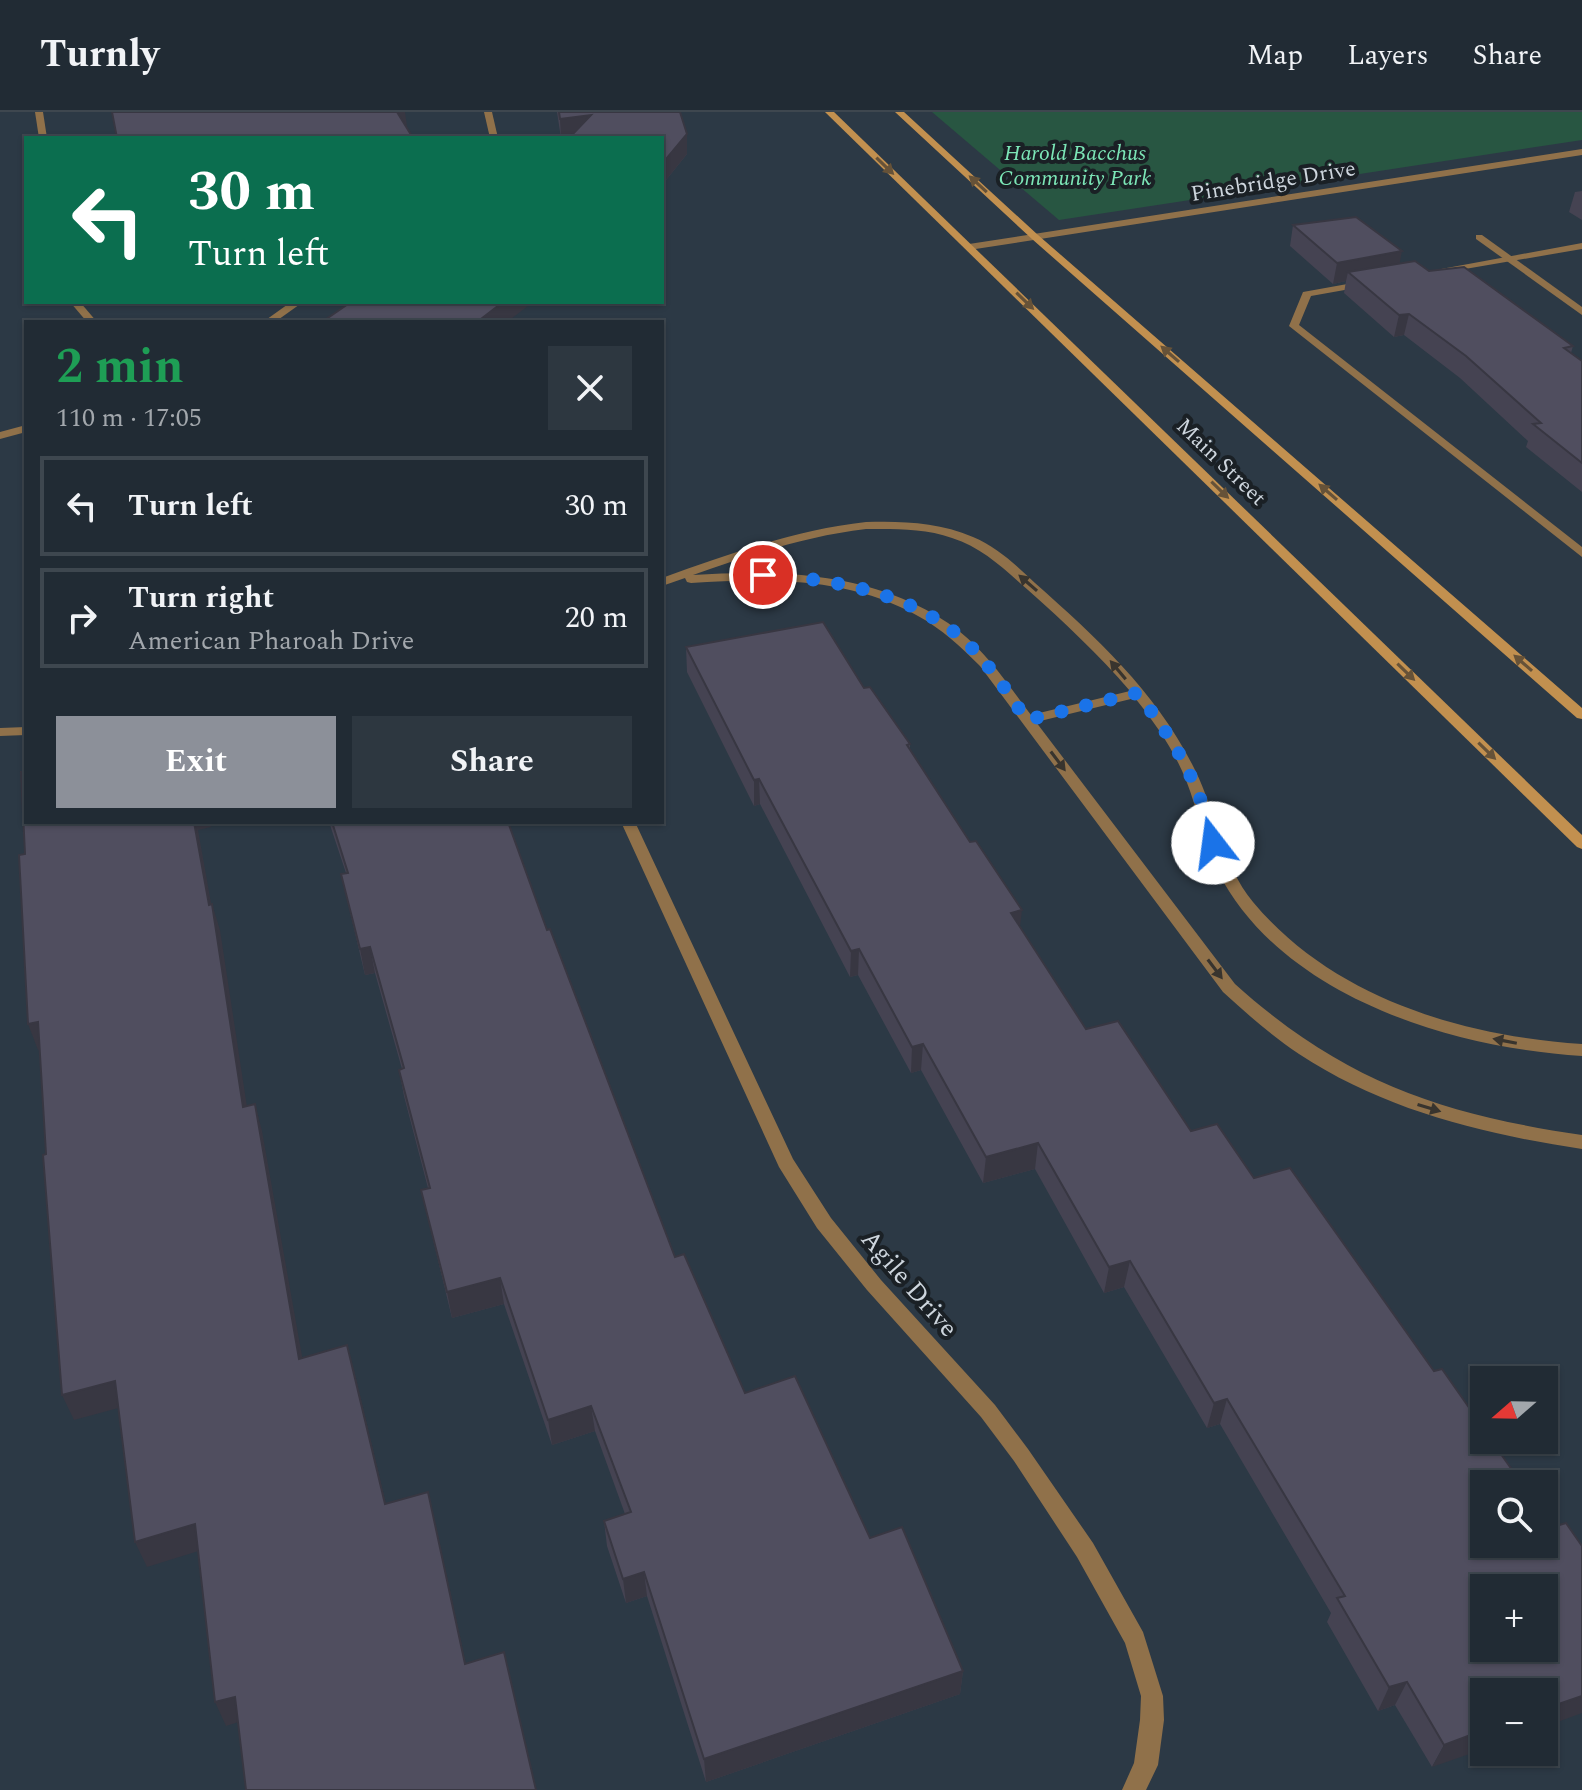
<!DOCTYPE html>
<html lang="en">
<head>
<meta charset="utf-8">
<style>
	body { margin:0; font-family:Spectral,serif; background:#2d3740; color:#f1f3f6; height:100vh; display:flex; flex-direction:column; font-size:30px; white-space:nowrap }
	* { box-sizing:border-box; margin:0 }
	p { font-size:26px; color:#a2a7ac }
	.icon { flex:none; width:44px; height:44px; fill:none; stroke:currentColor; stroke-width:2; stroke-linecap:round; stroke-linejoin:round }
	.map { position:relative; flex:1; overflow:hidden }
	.drawer { position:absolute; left:24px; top:208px; width:640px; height:504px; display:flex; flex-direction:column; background:#212b34; border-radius:0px; box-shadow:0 2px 6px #0004,0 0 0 2px #3e474f }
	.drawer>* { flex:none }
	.hud { position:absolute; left:24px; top:24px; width:640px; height:168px; border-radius:0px; box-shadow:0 2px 6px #0004,0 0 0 2px #3e474f; background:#0b6e4f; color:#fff; overflow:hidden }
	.needle { width:52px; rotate:250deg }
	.tools { position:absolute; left:1470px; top:1254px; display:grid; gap:16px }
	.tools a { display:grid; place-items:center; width:88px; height:88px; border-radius:0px; background:#212b34; box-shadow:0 2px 6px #0004,0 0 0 2px #3e474f; font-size:40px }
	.pin { position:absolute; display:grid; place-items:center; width:68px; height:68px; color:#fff; margin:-34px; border:4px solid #fff; border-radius:50%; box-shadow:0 2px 8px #0007 }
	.me { position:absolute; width:88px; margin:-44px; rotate:345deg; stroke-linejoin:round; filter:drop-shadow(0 0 6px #0008) }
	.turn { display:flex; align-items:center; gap:28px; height:168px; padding:0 32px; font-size:36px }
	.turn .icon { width:104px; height:104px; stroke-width:2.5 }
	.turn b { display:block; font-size:56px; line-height:68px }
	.round { display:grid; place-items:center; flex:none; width:84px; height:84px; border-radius:0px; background:#2d3740 }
	.summary { display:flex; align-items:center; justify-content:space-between; height:136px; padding:0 32px }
	h1 { font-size:48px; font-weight:700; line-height:60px; color:#1e9e55 }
	.button { display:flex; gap:16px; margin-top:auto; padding:16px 32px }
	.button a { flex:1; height:92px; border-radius:0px; background:#8c9099; color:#fff; font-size:32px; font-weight:700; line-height:92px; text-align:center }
	.button a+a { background:#2d3740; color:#f1f3f6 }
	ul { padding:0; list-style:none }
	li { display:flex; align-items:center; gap:24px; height:100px; margin:0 16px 12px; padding:0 16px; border:4px solid #3e474f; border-radius:0px }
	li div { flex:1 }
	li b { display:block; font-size:30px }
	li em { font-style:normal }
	header { display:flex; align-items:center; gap:48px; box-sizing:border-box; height:112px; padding:0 40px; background:#212b34; border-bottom:2px solid #3e474f }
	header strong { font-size:38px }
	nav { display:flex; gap:44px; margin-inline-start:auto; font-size:28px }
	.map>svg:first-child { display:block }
</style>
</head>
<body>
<header>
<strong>Turnly</strong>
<nav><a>Map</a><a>Layers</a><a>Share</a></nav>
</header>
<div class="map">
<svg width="1582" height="1678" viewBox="0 0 1582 1678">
	<rect width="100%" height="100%" fill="#2c3945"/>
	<!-- green -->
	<path fill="#285642" d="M932 0H1582V28L1059 108Z"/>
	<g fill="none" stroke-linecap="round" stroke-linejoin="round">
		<!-- service -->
		<g fill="#90714a" fill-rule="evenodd">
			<path d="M1582 131V137L1430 163 1425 160Z"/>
			<path d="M1364 169 1367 170V174L1311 184 1299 213 1582 435V445L1289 214 1303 180Z"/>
		</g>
		<!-- minor -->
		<g fill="#90714a" fill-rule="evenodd">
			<path d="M35 0H43L47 26H39Z"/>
			<path d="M484 0H492L498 26H490Z"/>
			<path d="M1582 37V43L969 138 964 135 969 132Z"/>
			<path d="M1476 123H1482L1582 195V203L1476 127Z"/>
			<path d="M70 190H80L97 210H87Z"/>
			<path d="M291 190H303L275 210H263Z"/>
			<path d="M26 313V320L0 327V320Z"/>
			<path d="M866 410C902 409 938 410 973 425 997 435 1016 453 1035 471 1097 526 1158 582 1195 658 1217 702 1221 751 1253 790 1333 886 1462 924 1582 932V944C1452 936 1282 885 1218 760 1203 731 1198 698 1186 668 1174 638 1155 611 1135 586L1036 610 1235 872C1343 969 1440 1002 1582 1023V1037C1483 1022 1384 998 1299 942 1272 924 1247 902 1223 880L980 554C961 535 942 517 918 504 849 465 768 466 691 471L687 470 685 466 662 474V466C729 442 795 418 866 410ZM866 417C895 417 924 416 952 426 983 436 1004 457 1028 478 1064 510 1098 542 1130 579L1031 603C1009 574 988 542 959 519 883 461 785 457 693 463 750 443 806 424 866 417Z"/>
			<path d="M26 615V623L0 624V616Z"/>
			<path d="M621 710H635L793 1047 831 1106 881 1168 995 1293 1028 1337 1093 1431 1143 1520 1163 1584 1164 1608 1158 1653 1146 1678H1122L1134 1651 1140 1608 1141 1584 1125 1531 1077 1445 1014 1349 981 1305 867 1178 817 1116 779 1055Z"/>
		</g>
		<!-- secondary -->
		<g fill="#c2904f" fill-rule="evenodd">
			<path d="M825 0H834L1582 723V737L1577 735Z"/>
			<path d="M895 0H904L1038 123 1582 596V607L1577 606 1032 127Z"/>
		</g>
	</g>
	<!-- wall -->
	<g fill="#454352">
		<path d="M557 0H680L687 42 662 73V26L570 25 561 26Z"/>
		<path d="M1582 79V108L1569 100 1575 80Z"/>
		<path d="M1293 113 1400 151 1429 159 1573 234 1571 241 1582 249V380L1526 335 1528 329 1460 266 1404 223 1394 225 1344 181 1346 169 1333 172 1290 134Z"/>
		<path d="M686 535 864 576 910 632V638L1020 815 1086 917 1191 1019 1254 1066 1434 1259 1553 1415 1566 1411 1432 1655 1395 1593 1378 1599 1327 1510 1331 1501 1220 1312 1207 1316 1124 1175 1104 1181 1035 1057 983 1071 921 958 911 961 858 863 850 865 760 692 754 694 687 560Z"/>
		<path d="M329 710H508L547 818 675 1145 745 1281 870 1426 963 1559 960 1582 706 1670 647 1484 626 1491 607 1434 604 1409 625 1402 595 1319 552 1333 504 1192 452 1206 421 1078 428 1076 404 984 399 958 402 957 375 861 365 863 341 762 346 761Z"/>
	</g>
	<!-- shaded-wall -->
	<g fill="#383742">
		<path d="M395 0H405L407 14 397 15Z"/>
		<path d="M591 3 593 22 561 26 560 7Z"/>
		<path d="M687 22V42L662 73V52Z"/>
		<path d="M1402 139 1398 160H1348L1346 169 1333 172 1337 151Z"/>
		<path d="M503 190H533L507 210H477Z"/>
		<path d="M1409 202 1404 223 1394 225 1399 203Z"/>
		<path d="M759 667 760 692 754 694V668Z"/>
		<path d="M194 710H210L211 715 198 718 216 819 209 793Z"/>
		<path d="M212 792 220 818 251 1021 243 995Z"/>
		<path d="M1022 798 1019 824 1011 801Z"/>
		<path d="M370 835 375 861 365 863 360 837Z"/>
		<path d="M859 837 858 863 850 865 851 839Z"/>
		<path d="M38 910 49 936 38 938 28 912Z"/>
		<path d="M923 932 921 958 911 961 912 935Z"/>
		<path d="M255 992 262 1019 307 1272 299 1247Z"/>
		<path d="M1038 1031 1035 1057 983 1071 986 1045Z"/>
		<path d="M1130 1149 1124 1175 1104 1181 1109 1155Z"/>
		<path d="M500 1166 504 1192 452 1206 447 1180Z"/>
		<path d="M347 1233 354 1258 392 1417 385 1392Z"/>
		<path d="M115 1269 126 1294 74 1308 62 1283Z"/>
		<path d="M1227 1287 1220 1312 1207 1316 1214 1291Z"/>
		<path d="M591 1294 595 1319 552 1333 548 1308Z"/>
		<path d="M428 1380 434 1405 471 1575 465 1552Z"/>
		<path d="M195 1412 205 1437 147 1455 135 1430Z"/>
		<path d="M644 1460 647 1484 626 1491 623 1467Z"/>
		<path d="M963 1559 960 1582 706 1670 704 1647Z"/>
		<path d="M1407 1570 1395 1593 1378 1599 1389 1575Z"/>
		<path d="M1582 1584V1601L1544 1615V1597Z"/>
		<path d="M235 1585 245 1608 226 1614 215 1590Z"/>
		<path d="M1484 1618V1637L1432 1655 1444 1633Z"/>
	</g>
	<!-- building -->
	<g fill="#504e5f" stroke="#383742" stroke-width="2" fill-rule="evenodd">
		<path d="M112 0H397L413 26H117Z"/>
		<path d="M559 0H680L687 22 662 52V26H569L591 3 560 7Z"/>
		<path d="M1356 105 1402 139 1337 151 1293 113Z"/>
		<path d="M1415 149 1429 159 1464 155 1573 234 1564 236 1582 249V351L1533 312 1541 311 1466 244 1409 202 1399 203 1348 160Z"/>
		<path d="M351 190H503L477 210H322Z"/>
		<path d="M823 510 864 576 870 575 910 632 907 633 970 730 976 729 1022 798 1011 801 1086 917 1118 909 1191 1019 1217 1012 1254 1066 1290 1056 1434 1259 1442 1257 1484 1317V1328H1491L1522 1372H1484V1432H1544V1403L1553 1415 1566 1411 1582 1434V1584L1544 1597V1580H1484V1618L1444 1633 1407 1570 1389 1575 1337 1486 1345 1484 1227 1287 1214 1291 1130 1149 1109 1155 1038 1031 986 1045 923 932 912 935 859 837 851 839 759 667 754 668 686 535ZM1484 1476H1544V1536H1484Z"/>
		<path d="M21 660H26V710H194L209 793 212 792 243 995 255 992 299 1247 347 1233 385 1392 428 1380 465 1552 504 1540 536 1678H246L235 1585 215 1590 195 1412 135 1430 115 1269 62 1283 43 1043 46 1042 38 910 28 912 19 743 25 742Z"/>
		<path d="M332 710H508L547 818 550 817 675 1145 684 1142 745 1281 795 1264 870 1426 902 1415 963 1559 704 1647 644 1460 623 1467 604 1409 631 1400 591 1294 548 1308 500 1166 447 1180 421 1078 430 1076 399 958 404 956 370 835 360 837 341 762 348 761Z"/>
	</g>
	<!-- one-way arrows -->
	<defs><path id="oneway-solid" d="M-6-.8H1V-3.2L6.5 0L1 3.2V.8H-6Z" transform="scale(2)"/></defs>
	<g fill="#665238">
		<use href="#oneway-solid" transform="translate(885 54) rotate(44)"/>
		<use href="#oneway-solid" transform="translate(978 72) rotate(-137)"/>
		<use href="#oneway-solid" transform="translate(1025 189) rotate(44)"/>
		<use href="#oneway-solid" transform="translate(1170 242) rotate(-139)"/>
		<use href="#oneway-solid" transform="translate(1220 378) rotate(44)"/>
		<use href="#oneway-solid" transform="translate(1328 380) rotate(-139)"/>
		<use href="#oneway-solid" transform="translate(1523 551) rotate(-139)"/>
		<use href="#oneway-solid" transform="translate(1406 560) rotate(44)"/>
		<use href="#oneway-solid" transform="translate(1487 639) rotate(44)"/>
	</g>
	<g fill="#38342e">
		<use href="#oneway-solid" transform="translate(1028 471) rotate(-139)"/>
		<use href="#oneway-solid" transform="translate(1118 558) rotate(-130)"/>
		<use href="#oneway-solid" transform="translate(1058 649) rotate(53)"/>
		<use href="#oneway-solid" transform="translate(1215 857) rotate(53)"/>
		<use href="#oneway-solid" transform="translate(1505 929) rotate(-169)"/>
		<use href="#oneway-solid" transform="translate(1429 996) rotate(17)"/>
	</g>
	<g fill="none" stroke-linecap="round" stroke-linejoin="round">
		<!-- route -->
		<path stroke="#1a73e8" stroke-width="14" stroke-dasharray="0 25.2" d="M763 463C835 467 917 481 970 534 992 556 1009 583 1027 608L1137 581C1174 627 1201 673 1213 731"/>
	</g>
	<g text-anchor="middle" stroke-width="8" stroke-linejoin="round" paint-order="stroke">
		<!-- far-park labels -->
		<g font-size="22" font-style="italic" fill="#7ce6b7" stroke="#1a2025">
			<text x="1075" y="48">Harold Bacchus<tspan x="1075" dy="25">Community Park</tspan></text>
		</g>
		<!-- far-street labels -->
		<g font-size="22" fill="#cdd5dd" stroke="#1a2025">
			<text transform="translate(1273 68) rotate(-9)" y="8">Pinebridge Drive</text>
			<text transform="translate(1222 349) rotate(44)" y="8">Main Street</text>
		</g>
		<!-- street labels -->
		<g font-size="26" fill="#cdd5dd" stroke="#1a2025">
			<text transform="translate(910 1171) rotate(49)" y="9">Agile Drive</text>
		</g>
	</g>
</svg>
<div class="tools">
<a><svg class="needle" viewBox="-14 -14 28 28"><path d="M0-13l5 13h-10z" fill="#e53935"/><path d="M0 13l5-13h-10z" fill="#a2a7ac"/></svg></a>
<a><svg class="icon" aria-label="search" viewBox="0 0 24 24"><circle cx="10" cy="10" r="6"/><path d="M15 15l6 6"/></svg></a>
<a>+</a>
<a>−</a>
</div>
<div class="pin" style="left:763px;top:463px;background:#d93025"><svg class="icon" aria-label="arrive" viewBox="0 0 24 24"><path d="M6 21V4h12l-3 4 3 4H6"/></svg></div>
<svg class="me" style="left:1213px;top:731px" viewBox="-20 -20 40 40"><circle r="19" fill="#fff"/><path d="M0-13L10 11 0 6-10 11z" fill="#1a73e8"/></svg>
<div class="hud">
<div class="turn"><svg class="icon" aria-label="left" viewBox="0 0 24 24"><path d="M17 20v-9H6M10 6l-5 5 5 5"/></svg><div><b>30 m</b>Turn left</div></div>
</div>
<section class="drawer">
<div class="summary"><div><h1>2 min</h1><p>110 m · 17:05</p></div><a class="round"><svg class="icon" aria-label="close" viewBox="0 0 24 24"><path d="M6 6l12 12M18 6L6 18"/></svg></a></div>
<ul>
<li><svg class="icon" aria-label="left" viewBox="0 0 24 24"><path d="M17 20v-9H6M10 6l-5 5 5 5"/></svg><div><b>Turn left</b></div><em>30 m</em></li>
<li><svg class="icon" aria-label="right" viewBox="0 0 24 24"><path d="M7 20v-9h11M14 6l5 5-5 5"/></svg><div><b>Turn right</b><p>American Pharoah Drive</p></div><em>20 m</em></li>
</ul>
<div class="button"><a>Exit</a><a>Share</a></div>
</section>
</div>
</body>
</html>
